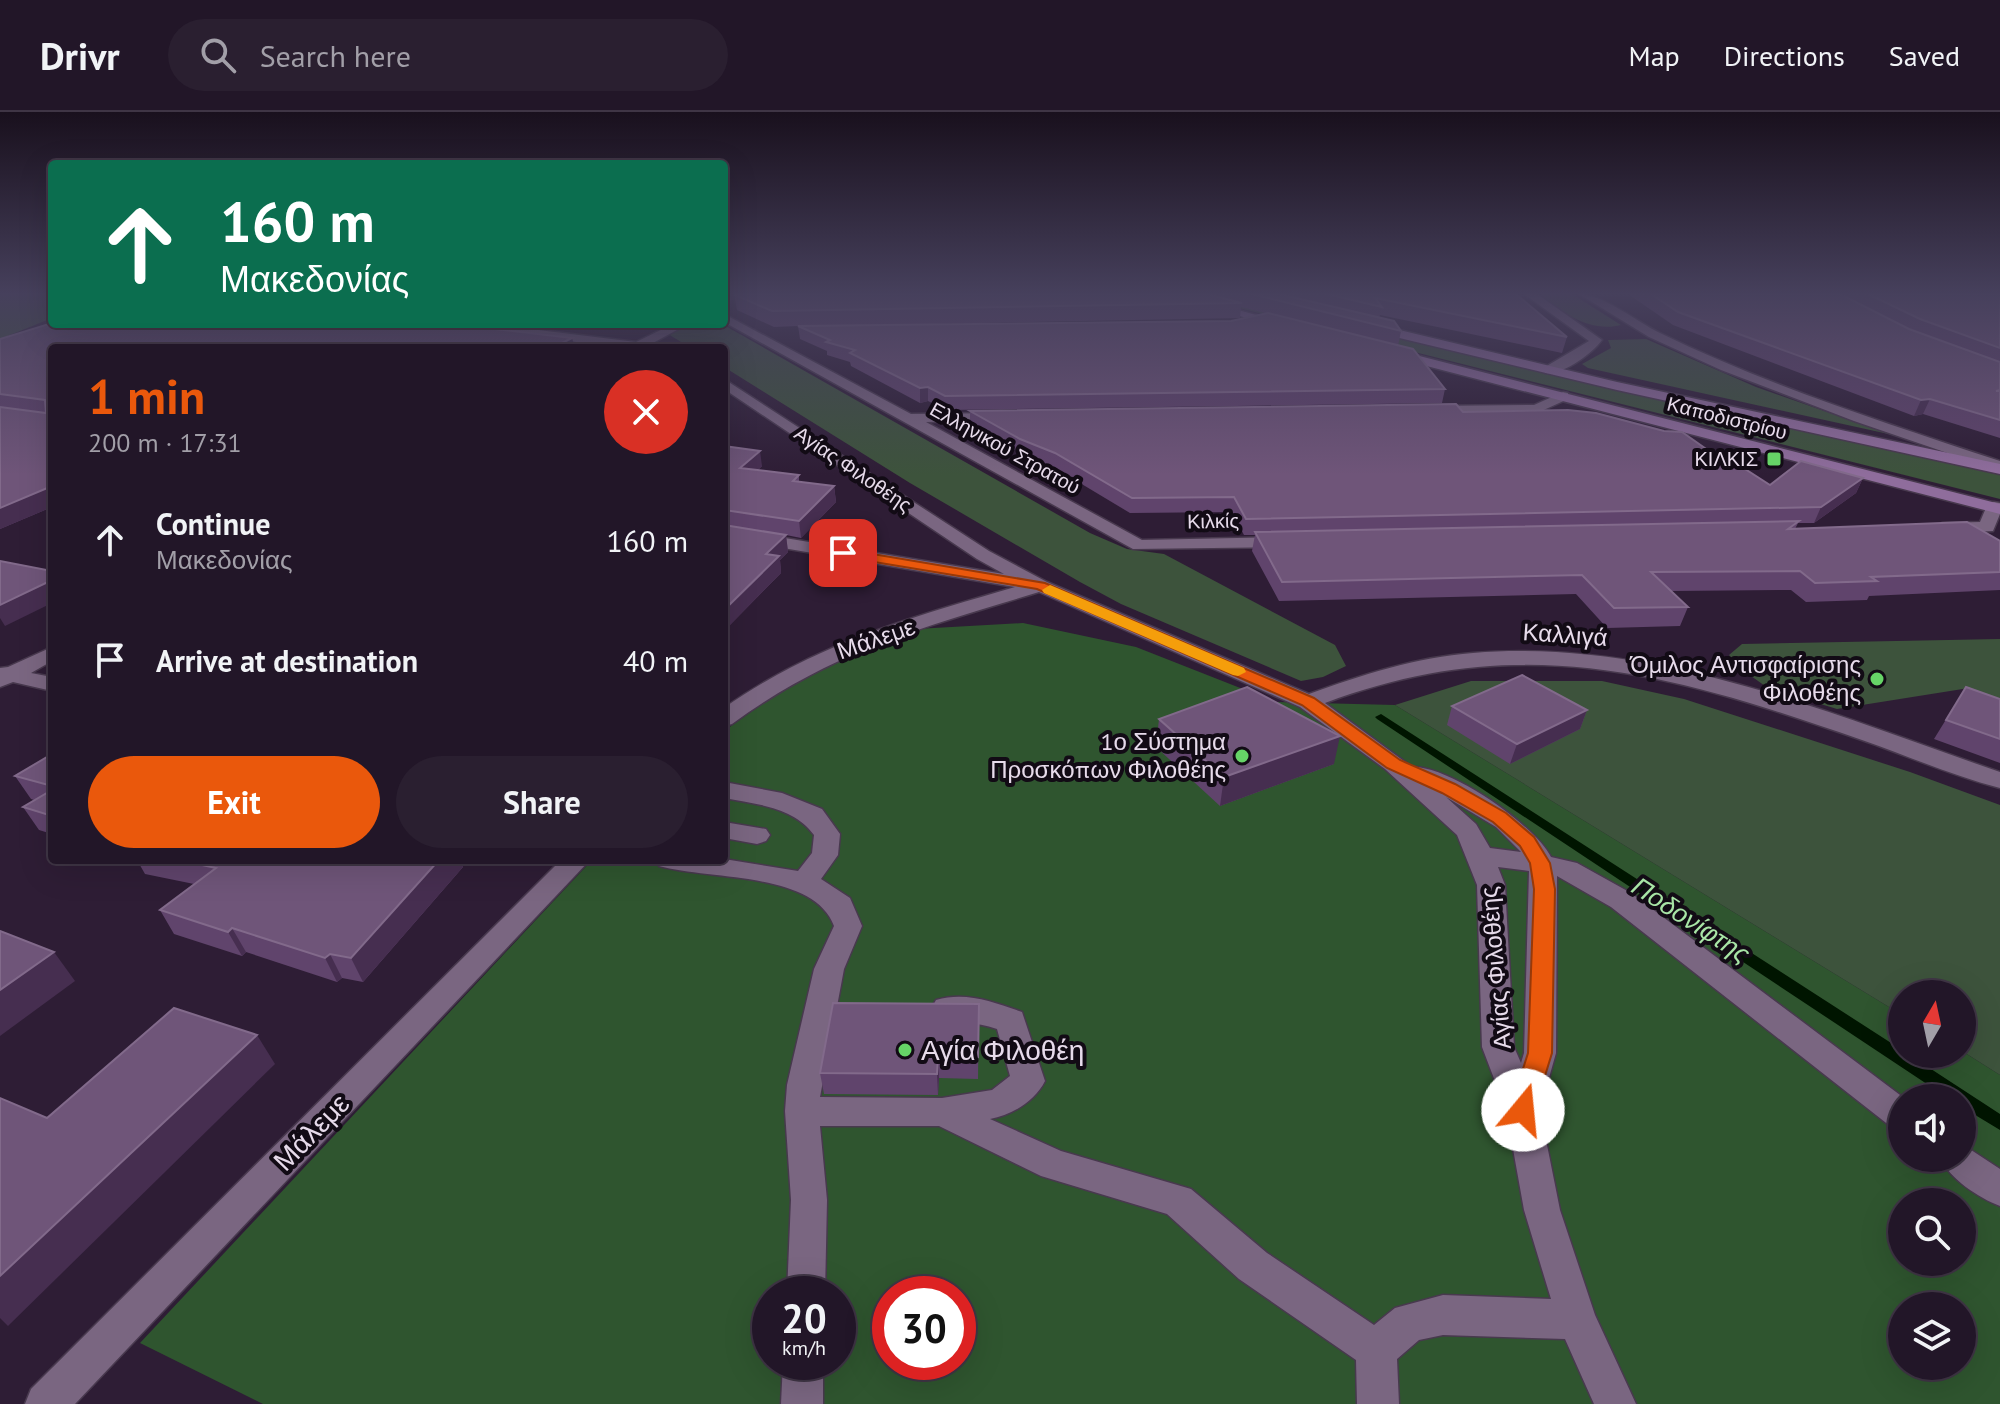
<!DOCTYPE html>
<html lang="en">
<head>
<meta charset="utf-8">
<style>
	body { margin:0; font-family:"PT Sans",sans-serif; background:#2a1f30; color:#f1f3f6; height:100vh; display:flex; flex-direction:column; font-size:30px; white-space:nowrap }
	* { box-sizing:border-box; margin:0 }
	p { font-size:26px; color:#a29fa8 }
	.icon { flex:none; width:44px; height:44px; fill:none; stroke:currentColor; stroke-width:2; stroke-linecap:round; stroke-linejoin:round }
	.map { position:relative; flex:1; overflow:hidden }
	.details { position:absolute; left:48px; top:232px; width:680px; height:520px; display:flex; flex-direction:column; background:#221628; border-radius:8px; box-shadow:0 8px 32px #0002,0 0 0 2px #3f3545 }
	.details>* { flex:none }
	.hud { position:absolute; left:48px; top:48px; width:680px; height:168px; border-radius:8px; box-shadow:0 8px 32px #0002,0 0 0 2px #3f3545; background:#0b6e4f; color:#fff; overflow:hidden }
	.needle { width:52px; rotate:9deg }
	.fabs { position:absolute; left:1888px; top:868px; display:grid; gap:16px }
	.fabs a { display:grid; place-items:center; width:88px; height:88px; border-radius:50%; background:#221628; box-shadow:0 8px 32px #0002,0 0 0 2px #3f3545; font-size:40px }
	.speed { position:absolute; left:752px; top:1164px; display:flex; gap:16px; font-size:40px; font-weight:700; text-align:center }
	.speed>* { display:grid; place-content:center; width:104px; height:104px; border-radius:50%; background:#221628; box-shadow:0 8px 32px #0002,0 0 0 2px #3f3545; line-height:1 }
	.speed small { font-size:20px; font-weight:400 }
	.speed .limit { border:12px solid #d22; background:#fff; color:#111 }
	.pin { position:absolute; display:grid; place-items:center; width:68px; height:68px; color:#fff; margin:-34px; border-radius:16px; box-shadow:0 4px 12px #0006 }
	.me { position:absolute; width:88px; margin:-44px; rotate:17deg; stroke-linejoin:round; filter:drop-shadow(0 0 6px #0008) }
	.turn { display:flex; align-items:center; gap:28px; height:168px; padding:0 40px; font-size:36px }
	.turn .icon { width:104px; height:104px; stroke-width:2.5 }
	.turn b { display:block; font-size:56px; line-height:68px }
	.round { display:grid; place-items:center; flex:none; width:84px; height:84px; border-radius:42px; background:#2a1f30 }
	.headline { display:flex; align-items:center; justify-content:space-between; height:136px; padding:0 40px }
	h1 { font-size:48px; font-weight:700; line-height:60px; color:#ea580c }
	.cta { display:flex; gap:16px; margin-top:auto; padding:16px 40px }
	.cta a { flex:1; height:92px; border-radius:48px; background:#ea580c; color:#fff; font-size:32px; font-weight:700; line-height:92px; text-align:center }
	.cta a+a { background:#2a1f30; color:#f1f3f6 }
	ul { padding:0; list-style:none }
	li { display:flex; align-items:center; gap:24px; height:120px; padding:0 40px }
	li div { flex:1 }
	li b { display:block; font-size:30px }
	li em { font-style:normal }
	header { display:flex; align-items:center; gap:48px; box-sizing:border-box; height:112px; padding:0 40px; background:#221628; border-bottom:2px solid #3f3545 }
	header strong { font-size:38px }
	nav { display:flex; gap:44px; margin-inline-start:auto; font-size:28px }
	.search { width:560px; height:72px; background:#2a1f30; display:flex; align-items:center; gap:20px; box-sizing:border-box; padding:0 28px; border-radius:44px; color:#a29fa8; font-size:30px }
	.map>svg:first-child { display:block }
</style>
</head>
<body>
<header>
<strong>Drivr</strong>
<div class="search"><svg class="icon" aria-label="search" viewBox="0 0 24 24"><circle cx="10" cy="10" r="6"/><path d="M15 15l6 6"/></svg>Search here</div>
<nav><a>Map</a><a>Directions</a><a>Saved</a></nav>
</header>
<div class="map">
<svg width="2000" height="1292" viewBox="0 0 2000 1292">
	<rect width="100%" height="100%" fill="#2e1d35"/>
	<!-- green -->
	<g fill="#3d533c">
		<path d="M0 182H52V206L0 227Z"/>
		<path d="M1183 182H1214L2000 363V387Z"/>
		<path d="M1540 182H1572L1621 213C1591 221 1562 201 1540 182Z"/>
		<path d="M686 212H722L1090 421 1127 437 1164 442 1335 533 1346 554 1323 565 1301 569 1121 492 1080 470 910 371 724 255V236H691L668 222Z"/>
		<path d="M1646 227 1756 275 1893 323 1588 256 1582 252 1611 236 1608 228Z"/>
		<path d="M2000 527V587L1969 576 1837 597 1768 576 1741 557 1729 543 1742 532Z"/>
		<path d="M1471 569H1602L1684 587 1910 660 2000 693V963L1962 939V882H1902V903L1395 593Z"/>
	</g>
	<!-- forest -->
	<path fill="#2f552f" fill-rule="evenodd" d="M1023 511 1136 535 1276 590 1395 593 1902 903V942H1962V939L2000 963V1292H263L140 1231 592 748H724V619L809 559 916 517ZM1902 986H1962V1046H1902ZM1902 1090H1962V1150H1902ZM770 1182H838V1250H770ZM890 1182H958V1250H890ZM1902 1194H1962V1254H1902Z"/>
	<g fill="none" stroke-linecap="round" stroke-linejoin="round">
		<!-- stream -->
		<path fill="#001500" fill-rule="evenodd" d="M1381 602 1902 938V942H1908L2000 1002V1018L1962 995V986H1948L1377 607 1375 605Z"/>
		<defs>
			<g id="street">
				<path d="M1524 182H1537L1602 228C1592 242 1563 263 1545 261V255L1589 229Z"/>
				<path d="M1579 182C1603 182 1637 210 1660 221 1769 274 1886 311 2000 349V359L1854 309 1721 258 1649 225Z"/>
				<path d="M724 202 911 302 1004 301V307L999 308 926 310 1142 428 1285 425 1294 430 1285 435 1133 437 724 210Z"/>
				<path d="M454 212H489L636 230 673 212H688L651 232 662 236H626L460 216Z"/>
				<path d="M724 267 989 439 1047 470 1309 582C1361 563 1417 545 1473 541 1655 526 1831 602 2000 660V676C1953 664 1908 644 1862 628 1672 562 1522 517 1325 591L1412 655C1448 653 1534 712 1551 745L1577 751 1631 781 1904 986 1902 1019 1890 1014 1611 795 1557 764 1556 941 1540 998 1560 1098 1595 1203 1636 1292H1594L1565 1227 1443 1223 1419 1228 1397 1247 1399 1292H1357L1356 1248 1239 1167 1167 1102 1041 1064 939 1014H820L827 1088 825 1182H787L791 1088 785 999 787 973 814 857 834 814C814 759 708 768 659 754L655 748 724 747 798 759 812 741 814 723C794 695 756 692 724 686V670L782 681 822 697 840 722 838 743 821 767 850 786 862 814 844 857 820 985 942 986 992 978 1010 964 997 917C975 909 957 912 936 906L931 897 936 888C966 879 993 890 1022 900L1045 969C1035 989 1012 1003 990 1007L1061 1039 1191 1077 1267 1141 1374 1213 1395 1196 1443 1183 1551 1187 1524 1098 1506 998 1482 935 1477 773 1457 723 1385 657 1300 595 1039 480C922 516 833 538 732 612L724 614V596C815 532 909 506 1015 475L724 426V416L1004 462 977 447 724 277ZM1446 685 1496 715 1521 740 1490 736 1476 712ZM1498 755 1529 759 1524 941 1521 951 1514 935 1505 773Z"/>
				<path d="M1563 280 1568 281V287L1537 301 1428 302 1421 298 1428 294 1534 293Z"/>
				<path d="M1994 390 2000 391V402L1993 419 1942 421 1933 416 1942 411 1980 410 1988 391Z"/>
				<path d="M52 535V549L31 561 52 565V579L13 570 0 575V556L8 555Z"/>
				<path d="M724 710 766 717 770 723 766 729 757 732 724 726Z"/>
				<path d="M561 748H590L75 1292H25L31 1277Z"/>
				<path d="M1962 1032 2000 1057V1094C1979 1086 1950 1067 1940 1046H1962Z"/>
				<path d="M783 1250H823V1292H781Z"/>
			</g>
			<g id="secondary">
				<path d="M1160 182H1179L1289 212 1283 216Z"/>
				<path d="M1370 211 1617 270 2000 352V362L1617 278 1366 218 1364 215Z"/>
				<path d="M1392 237 2000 392V402L1388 244V238Z"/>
			</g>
		</defs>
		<!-- street casing -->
		<use href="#street" stroke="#48394e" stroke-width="3"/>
		<!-- secondary casing -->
		<use href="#secondary" stroke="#48394e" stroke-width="3"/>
		<!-- street -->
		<use href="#street" fill="#7a6681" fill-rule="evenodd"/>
		<!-- secondary -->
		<use href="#secondary" fill="#8f6d9c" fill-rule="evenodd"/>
	</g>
	<!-- wall -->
	<g fill="#60446c" fill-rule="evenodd">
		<path d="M724 182H1516L1567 225 1562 241 1380 203 1379 206 1401 219 1398 234 1445 277 1442 291 946 298 928 289 920 291 851 254 850 250 827 243V239L800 227 798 214 774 215 737 198 735 187 724 190ZM1241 195 1265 201 1231 209 829 214 1240 206Z"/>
		<path d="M1628 182H2000V326L1923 302 1914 304 1673 213Z"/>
		<path d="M0 227 52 236V395L0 417Z"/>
		<path d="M970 299 1463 300 1719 346 1770 373 1863 366 1856 381 1814 411H1798L1795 417 2000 429V478L1869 484 1867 488 1806 490 1791 478 1671 479 1688 495 1680 514 1607 516 1576 482 1279 489 1252 439 1255 423H1244L1232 400 1130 401 1055 356 1020 341 970 312Z"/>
		<path d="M724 334 762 354 758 358 799 363V370L834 374 836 390 801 426 786 423 788 440 780 448 781 461 724 519Z"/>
		<path d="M1966 575 2000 587V651L1934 627Z"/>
		<path d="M1452 594 1587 598 1580 617 1510 652 1447 613Z"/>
		<path d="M1159 607 1334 652 1220 694 1156 635Z"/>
		<path d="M52 642V722L39 718 23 695 34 688 31 687 15 664Z"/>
		<path d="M137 748H460L463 755 363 870 342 866 337 870 246 840 242 844 174 822 160 798 194 772 145 762Z"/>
		<path d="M979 892 978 967 939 966 938 983 824 982 820 961Z"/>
	</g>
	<!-- shaded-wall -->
	<g fill="#462e50">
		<path d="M724 182H752L735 183V187L724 190Z"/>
		<path d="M484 212H489L492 223 477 215Z"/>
		<path d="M572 226 575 236H552Z"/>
		<path d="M928 275V289L920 291V276Z"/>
		<path d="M1930 287 1923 302 1914 304 1921 288Z"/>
		<path d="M760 339 762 354 742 371 740 356Z"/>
		<path d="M1863 366 1856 381 1814 411 1821 395Z"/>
		<path d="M52 374V395L0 417V396Z"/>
		<path d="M834 374 836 390 801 426 799 409Z"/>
		<path d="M786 423 788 440 780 448 781 461 724 519V498L766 442Z"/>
		<path d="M52 468V491L5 514 0 506V493Z"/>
		<path d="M1587 598 1580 617 1510 652 1517 632Z"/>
		<path d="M1340 624 1334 652 1220 694 1224 665Z"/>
		<path d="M439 748H460L463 755 363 870 351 846Z"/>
		<path d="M232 816 246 840 242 844 228 820Z"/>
		<path d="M54 840 75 869 0 924V878Z"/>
		<path d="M330 842 342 866 337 870 325 846Z"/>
		<path d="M257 923 275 952 8 1214 0 1206V1164Z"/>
		<path d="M938 945 939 966 938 983 937 962Z"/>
	</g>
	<!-- building -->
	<g fill="#6f5579" stroke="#826a8b" stroke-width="2">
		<path d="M737 182H1207L1242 191 772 199 735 183Z"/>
		<path d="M1252 182H1279L1394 209 1401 219Z"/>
		<path d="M1327 182H1516L1567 225 1375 186 1382 195Z"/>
		<path d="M1651 182H1840L1909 217 2000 250V278L1996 279H2000V308L1930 287 1921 288 1678 200Z"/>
		<path d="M1868 182H2000V236L1920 207Z"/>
		<path d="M1268 201 1413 237 1445 277 945 284 928 275 920 276 850 241 855 238 826 230 830 228 798 214 1231 209Z"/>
		<path d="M52 211V212H484L477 215 572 226 552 236H52V374L0 396V295L46 301 45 288 0 282V227Z"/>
		<path d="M1456 292 1463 300 1568 298 1596 301 1664 319 1682 320 1719 346H1728L1770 373 1801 349 1863 366 1821 395 1246 407 1234 385 1132 386 1055 341 1020 327 970 299Z"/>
		<path d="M724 334 760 339 740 356 799 363 793 369 834 374 799 409 724 398Z"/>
		<path d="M1799 409 1788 417 1967 410 2000 429V460L1871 465 1877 469 1815 471 1800 459 1651 460 1688 495 1614 496 1582 463 1282 470 1255 420Z"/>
		<path d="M724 413 786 423 766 442 779 444 724 498Z"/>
		<path d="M0 449 52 459V468L0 493Z"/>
		<path d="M1522 563 1587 598 1517 632 1452 594Z"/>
		<path d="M1247 575 1340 624 1224 665 1159 607Z"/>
		<path d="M1966 575 2000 587V627L1946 608Z"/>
		<path d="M52 642V674L15 664Z"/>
		<path d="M52 678V704L23 695Z"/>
		<path d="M179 748H439L351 846 330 842 325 846 232 816 228 820 160 798 216 756Z"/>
		<path d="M0 819 54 840 0 878Z"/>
		<path d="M833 891 979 892 978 945H938L937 962 820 961Z"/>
		<path d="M174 896 257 923 0 1164V986L47 1006Z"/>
	</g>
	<!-- sky -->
	<linearGradient id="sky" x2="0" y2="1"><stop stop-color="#19101d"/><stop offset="0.5" stop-color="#46405c"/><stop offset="1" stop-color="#46405c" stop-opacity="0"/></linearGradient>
	<rect width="2000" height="363" fill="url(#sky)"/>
	<!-- route -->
	<path fill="#ea580c" stroke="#983908" stroke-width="2" d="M843 437 1045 471 1314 586 1400 648 1455 672 1506 701 1534 725 1550 751 1555 777 1552 941 1532 1006 1523 1009 1514 1006 1510 998 1528 941 1534 777 1530 751 1520 734 1493 710 1442 681 1387 656 1302 593 1037 477 838 444 836 441Z"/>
	<!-- slow -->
	<path fill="#f59e0b" d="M1050 473 1244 556 1246 560 1238 564 1233 563 1044 481 1042 478Z"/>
	<!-- markers -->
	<g fill="#66d467" stroke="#120b15" stroke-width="3">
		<rect x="1766" y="339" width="16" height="16" rx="4"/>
		<circle cx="1877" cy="567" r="8"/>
		<circle cx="1242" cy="644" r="8"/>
		<circle cx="905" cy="938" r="8"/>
	</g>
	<g text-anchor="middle" stroke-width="8" stroke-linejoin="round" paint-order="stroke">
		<!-- far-street labels -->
		<g font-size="20" fill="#e7dbeb" stroke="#120b15">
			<text transform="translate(1727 306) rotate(14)" y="7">Καποδιστρίου</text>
			<text transform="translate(1005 336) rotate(29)" y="7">Ελληνικού Στρατού</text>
			<text transform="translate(853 357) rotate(34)" y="7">Αγίας Φιλοθέης</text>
			<text transform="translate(1213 409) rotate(-1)" y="7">Κιλκίς</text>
		</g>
		<!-- far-poi labels -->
		<g font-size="20" fill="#e7dbeb" stroke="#120b15" text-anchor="end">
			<text x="1758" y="354">ΚΙΛΚΙΣ</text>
		</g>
		<!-- street labels -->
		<g font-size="24" fill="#e7dbeb" stroke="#120b15">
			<text transform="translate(1565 523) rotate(4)" y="8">Καλλιγά</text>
			<text transform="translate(876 527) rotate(-19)" y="8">Μάλεμε</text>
			<text transform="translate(1496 856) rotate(-95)" y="8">Αγίας Φιλοθέης</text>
		</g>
		<!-- poi labels -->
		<g font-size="24" fill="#e7dbeb" stroke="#120b15" text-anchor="end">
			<text x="1861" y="561">Όμιλος Αντισφαίρισης<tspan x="1861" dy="28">Φιλοθέης</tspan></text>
			<text x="1226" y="638">1ο Σύστημα<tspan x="1226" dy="28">Προσκόπων Φιλοθέης</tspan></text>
		</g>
		<!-- water labels -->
		<g font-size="26" font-style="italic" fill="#a8e5a6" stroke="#120b15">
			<text transform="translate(1691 808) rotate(33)" y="9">Ποδονίφτης</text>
		</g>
		<!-- near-poi labels -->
		<g font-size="28" fill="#e7dbeb" stroke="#120b15" text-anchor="start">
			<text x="921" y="948">Αγία Φιλοθέη</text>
		</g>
		<!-- near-street labels -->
		<g font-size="28" fill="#e7dbeb" stroke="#120b15">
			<text transform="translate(311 1020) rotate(-46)" y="10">Μάλεμε</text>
		</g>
	</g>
</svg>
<div class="fabs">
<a><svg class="needle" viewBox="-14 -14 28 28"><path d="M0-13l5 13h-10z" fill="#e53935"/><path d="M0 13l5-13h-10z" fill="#a29fa8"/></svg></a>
<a><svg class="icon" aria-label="sound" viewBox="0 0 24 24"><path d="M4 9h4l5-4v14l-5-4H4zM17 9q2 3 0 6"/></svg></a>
<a><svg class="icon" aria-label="search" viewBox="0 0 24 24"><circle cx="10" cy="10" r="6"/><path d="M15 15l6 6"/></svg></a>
<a><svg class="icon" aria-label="layers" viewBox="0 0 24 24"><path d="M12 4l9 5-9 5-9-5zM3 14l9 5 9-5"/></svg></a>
</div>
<div class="speed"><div>20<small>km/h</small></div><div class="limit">30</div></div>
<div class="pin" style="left:843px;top:441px;background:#d93025"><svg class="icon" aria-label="arrive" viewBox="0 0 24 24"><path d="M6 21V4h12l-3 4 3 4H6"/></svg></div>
<svg class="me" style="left:1523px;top:998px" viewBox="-20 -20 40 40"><circle r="19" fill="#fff"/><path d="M0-13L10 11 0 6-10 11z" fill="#ea580c"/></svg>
<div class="hud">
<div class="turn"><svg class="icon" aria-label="ahead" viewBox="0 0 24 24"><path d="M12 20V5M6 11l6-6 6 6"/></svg><div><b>160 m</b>Μακεδονίας</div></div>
</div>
<section class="details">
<div class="headline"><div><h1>1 min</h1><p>200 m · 17:31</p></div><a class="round" style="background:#d93025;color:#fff"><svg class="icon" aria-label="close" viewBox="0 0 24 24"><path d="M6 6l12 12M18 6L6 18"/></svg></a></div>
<ul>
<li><svg class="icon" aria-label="ahead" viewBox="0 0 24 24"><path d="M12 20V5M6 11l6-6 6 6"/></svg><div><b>Continue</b><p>Μακεδονίας</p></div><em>160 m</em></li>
<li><svg class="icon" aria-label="arrive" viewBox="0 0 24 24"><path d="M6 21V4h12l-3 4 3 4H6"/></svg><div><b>Arrive at destination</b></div><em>40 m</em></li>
</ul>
<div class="cta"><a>Exit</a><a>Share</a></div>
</section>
</div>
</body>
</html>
